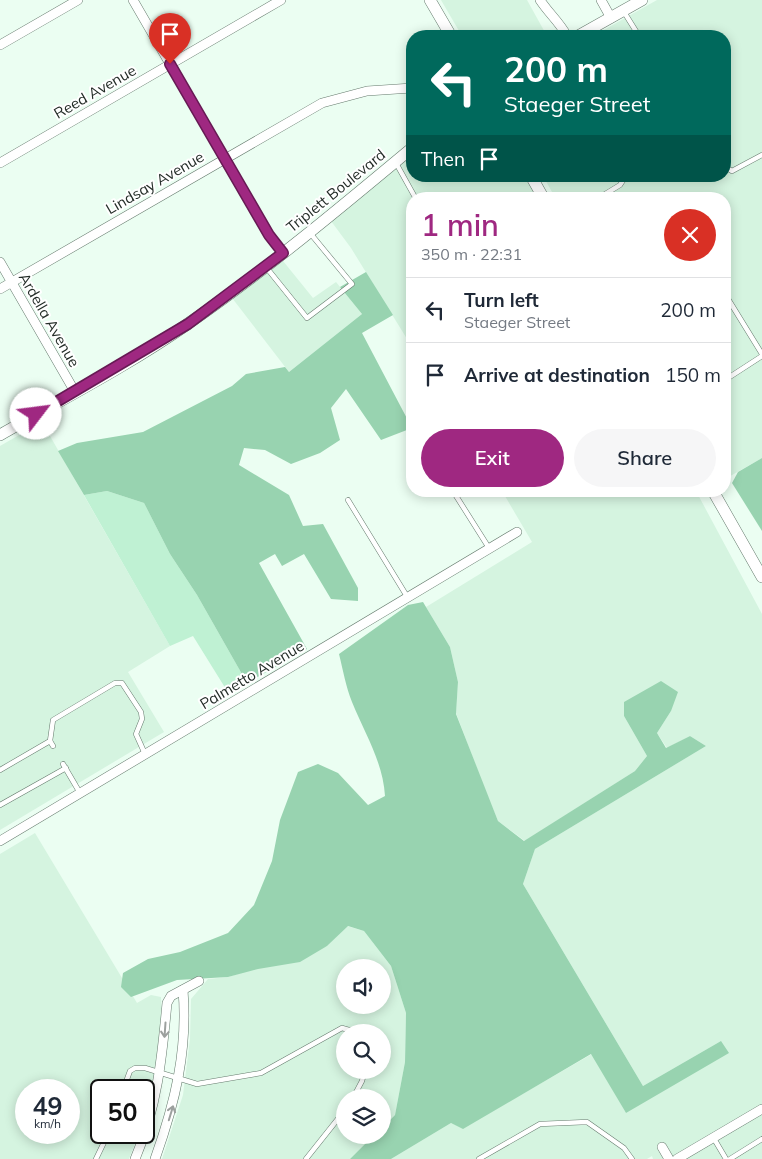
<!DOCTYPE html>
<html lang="en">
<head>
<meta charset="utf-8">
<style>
	body { margin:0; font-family:Mulish,sans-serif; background:#f6f6f7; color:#1f2937; height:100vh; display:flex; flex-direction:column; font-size:19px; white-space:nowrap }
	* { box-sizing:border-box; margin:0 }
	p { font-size:16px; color:#747a83 }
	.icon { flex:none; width:28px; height:28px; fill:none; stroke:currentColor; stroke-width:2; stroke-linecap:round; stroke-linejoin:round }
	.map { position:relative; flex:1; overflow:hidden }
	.panel { position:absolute; left:406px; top:192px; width:325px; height:305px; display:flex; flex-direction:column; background:#fff; border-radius:20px; box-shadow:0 2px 12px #0003 }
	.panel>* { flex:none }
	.banner { position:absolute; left:406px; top:30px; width:325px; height:152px; border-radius:20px; box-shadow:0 2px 12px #0003; background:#00695c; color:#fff; overflow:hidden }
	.tools { position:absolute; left:336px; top:959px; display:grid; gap:10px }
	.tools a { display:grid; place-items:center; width:55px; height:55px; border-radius:50%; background:#fff; box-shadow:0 2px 12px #0003; font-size:25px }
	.speed { position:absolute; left:15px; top:1079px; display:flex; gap:10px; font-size:25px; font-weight:700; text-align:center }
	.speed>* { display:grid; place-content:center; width:65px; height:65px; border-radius:50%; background:#fff; box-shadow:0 2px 12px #0003; line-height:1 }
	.speed small { font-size:12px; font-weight:400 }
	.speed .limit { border:2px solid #111; border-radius:8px; background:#fff; color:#111 }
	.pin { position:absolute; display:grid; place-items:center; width:42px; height:42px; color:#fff; margin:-51px -21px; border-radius:50% 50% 50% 0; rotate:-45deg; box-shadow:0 0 5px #0007 }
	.pin .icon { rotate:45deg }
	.me { position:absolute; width:55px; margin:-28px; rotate:60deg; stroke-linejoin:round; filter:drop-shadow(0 0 4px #0008) }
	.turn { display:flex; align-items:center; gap:18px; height:105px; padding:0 15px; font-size:22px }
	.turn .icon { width:65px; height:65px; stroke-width:2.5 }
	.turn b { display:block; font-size:35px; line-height:42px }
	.then { display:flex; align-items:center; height:48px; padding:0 15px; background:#0003; gap:10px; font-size:19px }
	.round { display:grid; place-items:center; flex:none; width:52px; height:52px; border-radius:26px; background:#f6f6f7 }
	.overview { display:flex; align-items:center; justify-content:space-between; height:85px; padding:0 15px }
	h1 { font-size:30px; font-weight:600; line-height:38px; color:#9f2881 }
	.action { display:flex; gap:10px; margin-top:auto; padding:10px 15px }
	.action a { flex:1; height:58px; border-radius:30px; background:#9f2881; color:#fff; font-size:20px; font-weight:600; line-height:58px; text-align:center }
	.action a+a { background:#f6f6f7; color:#1f2937 }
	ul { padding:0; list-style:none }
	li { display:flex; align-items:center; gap:15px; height:65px; padding:0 15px; border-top:1px solid #e0e1e3 }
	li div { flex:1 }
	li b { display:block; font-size:19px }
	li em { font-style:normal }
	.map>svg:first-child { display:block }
</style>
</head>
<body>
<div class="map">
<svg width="762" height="1159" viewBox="0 0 762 1159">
	<rect width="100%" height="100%" fill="#ebfef2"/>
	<!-- built -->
	<g fill="#d5f4e0" fill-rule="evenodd">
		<path d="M441 0H527L547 36H462Z"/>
		<path d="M657 0H762V458L725 479V199H556L543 176H725V36H593Z"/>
		<path d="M412 148V176H531L544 199H412V347L351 248 328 217Z"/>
		<path d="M279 256 313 298 336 282 362 314 289 372 229 294Z"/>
		<path d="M42 422 170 646 128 672 164 732 0 830V446Z"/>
		<path d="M502 491H696L762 614V1105L668 1159H653L652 1156 647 1159H391L451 1123 463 1128 592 1054 626 1113 721 1041 643 1086 523 884 535 849 706 746 690 736 667 748 657 733 671 711 624 716 647 756 635 771 525 841 498 821 484 787 456 713 458 682 450 647 426 607 532 542Z"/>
		<path d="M35 833 137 1003 151 995 161 997 162 1024 151 1100 144 1121V1090H101V1132L139 1133 129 1159H0V854ZM26 1090H69V1132H26Z"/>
		<path d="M347 926 364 931 391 966 406 1013 405 1062 395 1115 383 1127 382 1098H345V1135H374L350 1159H162L183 1095 190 1039 191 999 208 979 228 977 327 946ZM345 968H382V1005H345ZM345 1032H382V1070H345Z"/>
		<path d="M762 1109V1159H677Z"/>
	</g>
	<!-- green -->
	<path fill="#bff1d3" d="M107 491 144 503 170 554 197 595 247 683 229 694 193 636 170 646 84 495Z"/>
	<!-- forest -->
	<g fill="#98d3b0">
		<path d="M366 272 393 315 362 333 412 428 381 440 346 389 331 408 340 440 320 453 291 464 265 450 244 448 239 465 289 495 303 526 323 524 358 588V601L331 599 304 554 282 566 275 554 259 563 307 649 247 683 197 595 170 554 144 503 107 491 84 495 58 451 77 443 143 432 232 386 246 374 285 367 289 372 362 314 340 287Z"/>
		<path d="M762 458V531L732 483 738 472Z"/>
		<path d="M423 602 450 647 458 682 456 714 498 821 524 841 635 771 647 756 624 716V702L661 681 678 692 671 711 657 733 666 748 690 736 706 746 535 849 523 884 643 1086 721 1041 729 1053 626 1113 591 1054 463 1129 451 1123 391 1159H350L374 1135H382L383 1127 395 1115 405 1062 406 1013 391 966 364 931 348 926 327 946 300 962 258 969 228 977 177 980 131 997 121 987 123 973 148 959 180 952 228 933 254 905 272 861 280 820 298 772 318 764 338 773 368 805 385 796C383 762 365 734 352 702 346 687 343 670 339 654L408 605Z"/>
	</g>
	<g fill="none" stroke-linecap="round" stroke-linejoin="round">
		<defs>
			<g id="service">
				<path d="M624 12 639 36"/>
				<path d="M396 163 416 199"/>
				<path d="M725 167 732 171 762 155"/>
				<path d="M597 199 620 185 626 176"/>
				<path d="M266 267 307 318 352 284 310 233"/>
				<path d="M725 294 762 354"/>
				<path d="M725 380 762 356"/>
				<path d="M409 384 412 390"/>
				<path d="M453 491 489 548"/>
				<path d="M348 500 408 598"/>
				<path d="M50 741 53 720 115 683H122L141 712 142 719 136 734 145 754"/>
				<path d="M63 764 80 793"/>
				<path d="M0 770 50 741 53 746"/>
				<path d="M0 805 66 768"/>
				<path d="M123 1090 130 1071 135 1068H145L197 1084 261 1073 342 1028 356 1032"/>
				<path d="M353 1098 362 1081 365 1070"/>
				<path d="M713 1137 726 1159"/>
				<path d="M96 1159 109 1132"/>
				<path d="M306 1159 345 1110"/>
				<path d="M479 1159 540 1124 587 1122 624 1148 632 1159"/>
				<path d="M730 1159 762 1139"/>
			</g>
			<g id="minor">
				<path d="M133 0 269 235 283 253"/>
				<path d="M540 0C550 15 558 20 567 36"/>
				<path d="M601 0 611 18"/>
				<path d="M0 45 78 0"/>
				<path d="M0 163 281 0"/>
				<path d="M0 262 75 392"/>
				<path d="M0 289 322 103 367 91 412 88"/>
				<path d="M0 841 517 532"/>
				<path d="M662 1147 669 1159"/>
				<path d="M135 1159C157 1108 162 1058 167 1003L171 996 199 981"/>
				<path d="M155 1159C175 1103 188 1050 183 990"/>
				<path d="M677 1159 762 1109"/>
			</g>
			<g id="secondary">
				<path d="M430 0 451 36"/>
				<path d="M578 36 642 0"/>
				<path d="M531 176 544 199"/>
				<path d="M0 435C63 399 129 365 189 323 267 269 340 208 412 148"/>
				<path d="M713 491 762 577"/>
			</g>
		</defs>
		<!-- service casing -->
		<use href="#service" stroke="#667b6e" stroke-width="5.5"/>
		<!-- minor casing -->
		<use href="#minor" stroke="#667b6e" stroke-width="10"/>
		<!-- secondary casing -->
		<use href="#secondary" stroke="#667b6e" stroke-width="12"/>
		<!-- service -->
		<use href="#service" stroke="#fff" stroke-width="4.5"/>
		<!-- minor -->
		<use href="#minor" stroke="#fff" stroke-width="9"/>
		<!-- secondary -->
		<use href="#secondary" stroke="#fff" stroke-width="11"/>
	</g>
	<!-- one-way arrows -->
	<defs><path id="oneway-shaft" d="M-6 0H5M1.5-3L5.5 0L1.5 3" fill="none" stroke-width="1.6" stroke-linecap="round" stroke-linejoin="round" transform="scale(1.25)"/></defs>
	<g stroke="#9ca09e">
		<use href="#oneway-shaft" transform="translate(165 1030) rotate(94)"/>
		<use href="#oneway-shaft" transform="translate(171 1113) rotate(-73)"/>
	</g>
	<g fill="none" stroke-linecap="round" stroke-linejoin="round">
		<defs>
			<path id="route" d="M36 414 188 324 283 253 269 235 170 64"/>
		</defs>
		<!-- route casing -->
		<use href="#route" stroke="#671a54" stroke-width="12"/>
		<!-- route -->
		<use href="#route" stroke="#9f2881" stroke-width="9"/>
	</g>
	<g text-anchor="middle" stroke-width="4" stroke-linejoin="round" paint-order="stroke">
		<!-- street labels -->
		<g font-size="15" fill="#242d28" stroke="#fff">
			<text transform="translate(95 92) rotate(-30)" y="5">Reed Avenue</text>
			<text transform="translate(155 183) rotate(-30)" y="5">Lindsay Avenue</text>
			<text transform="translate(336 191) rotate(-39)" y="5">Triplett Boulevard</text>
			<text transform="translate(49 320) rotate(60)" y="5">Ardella Avenue</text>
			<text transform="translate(252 675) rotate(-31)" y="5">Palmetto Avenue</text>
		</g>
	</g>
</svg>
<div class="tools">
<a><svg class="icon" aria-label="sound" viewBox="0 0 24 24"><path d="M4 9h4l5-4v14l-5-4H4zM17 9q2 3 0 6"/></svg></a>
<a><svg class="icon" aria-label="search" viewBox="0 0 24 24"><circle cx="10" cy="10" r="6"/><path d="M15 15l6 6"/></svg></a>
<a><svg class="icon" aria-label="layers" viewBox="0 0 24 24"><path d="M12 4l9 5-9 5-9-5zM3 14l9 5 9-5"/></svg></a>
</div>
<div class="speed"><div>49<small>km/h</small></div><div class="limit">50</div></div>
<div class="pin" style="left:170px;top:64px;background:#d93025"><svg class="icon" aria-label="arrive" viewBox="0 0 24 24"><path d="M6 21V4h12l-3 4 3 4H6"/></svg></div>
<svg class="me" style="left:36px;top:414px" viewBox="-20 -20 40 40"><circle r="19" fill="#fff"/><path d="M0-13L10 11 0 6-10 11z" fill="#9f2881"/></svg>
<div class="banner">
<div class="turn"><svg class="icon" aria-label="left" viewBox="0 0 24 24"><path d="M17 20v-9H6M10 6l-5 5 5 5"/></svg><div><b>200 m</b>Staeger Street</div></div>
<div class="then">Then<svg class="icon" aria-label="arrive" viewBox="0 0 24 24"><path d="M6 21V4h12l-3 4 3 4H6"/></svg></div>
</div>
<section class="panel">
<div class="overview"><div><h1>1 min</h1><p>350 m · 22:31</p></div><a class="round" style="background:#d93025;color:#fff"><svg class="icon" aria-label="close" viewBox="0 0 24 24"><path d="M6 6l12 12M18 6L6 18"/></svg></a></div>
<ul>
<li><svg class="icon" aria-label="left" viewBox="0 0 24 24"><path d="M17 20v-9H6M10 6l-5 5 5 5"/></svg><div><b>Turn left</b><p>Staeger Street</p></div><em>200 m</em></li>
<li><svg class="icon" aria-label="arrive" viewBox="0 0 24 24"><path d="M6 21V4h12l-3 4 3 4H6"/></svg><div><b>Arrive at destination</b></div><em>150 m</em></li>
</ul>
<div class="action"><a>Exit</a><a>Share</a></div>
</section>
</div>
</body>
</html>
